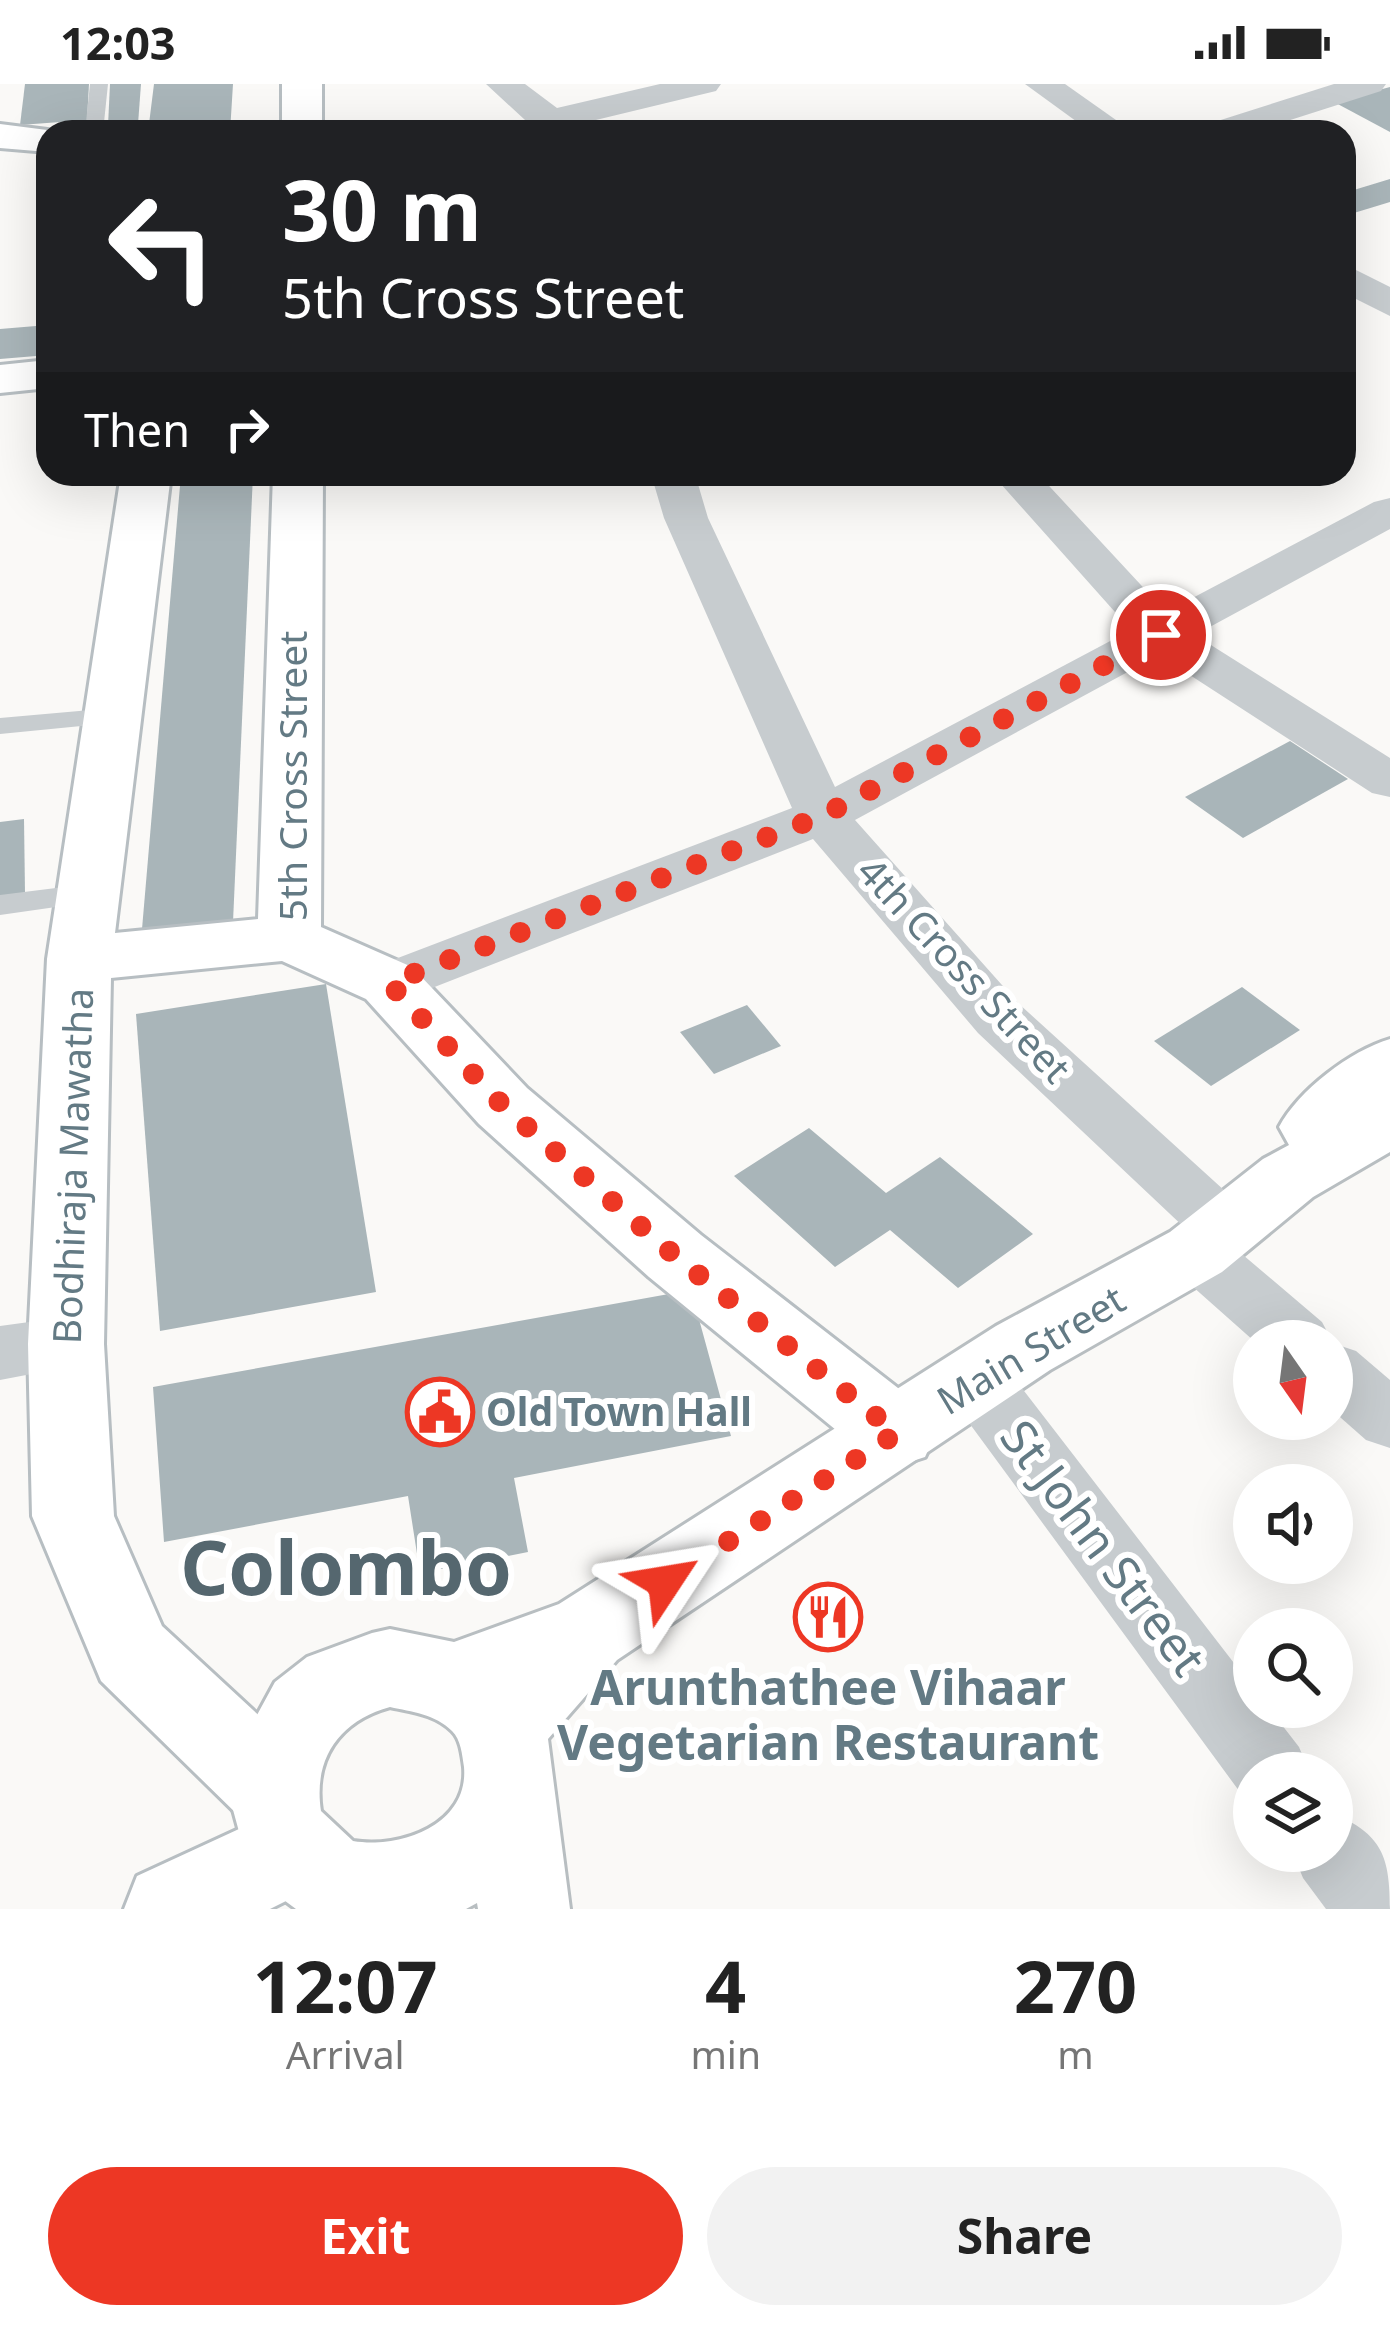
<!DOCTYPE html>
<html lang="en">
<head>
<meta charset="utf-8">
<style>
	body { margin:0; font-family:"Noto Sans",sans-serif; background:#f2f2f2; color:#222; height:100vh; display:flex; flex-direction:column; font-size:45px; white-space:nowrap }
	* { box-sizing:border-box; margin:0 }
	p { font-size:39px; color:#767676 }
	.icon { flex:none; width:66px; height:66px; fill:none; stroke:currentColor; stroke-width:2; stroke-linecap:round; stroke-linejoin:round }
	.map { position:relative; height:1825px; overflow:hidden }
	.drawer { display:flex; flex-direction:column; background:#fff; flex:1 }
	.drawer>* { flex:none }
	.top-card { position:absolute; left:36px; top:36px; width:1320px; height:366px; border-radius:36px; box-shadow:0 12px 48px #0002; background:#202124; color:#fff; overflow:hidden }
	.needle { width:78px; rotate:166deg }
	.buttons { position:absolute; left:1233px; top:1236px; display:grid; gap:24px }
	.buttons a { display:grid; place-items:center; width:120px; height:120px; border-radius:50%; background:#fff; box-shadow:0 12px 48px #0002; font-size:60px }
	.pin { position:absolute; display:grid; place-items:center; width:102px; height:102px; color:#fff; margin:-51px; border:6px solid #fff; border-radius:50%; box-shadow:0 3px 12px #0007 }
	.me { position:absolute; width:132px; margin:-66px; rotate:57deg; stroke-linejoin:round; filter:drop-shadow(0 0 9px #0008) }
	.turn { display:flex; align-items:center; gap:42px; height:252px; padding:0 48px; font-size:54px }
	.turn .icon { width:156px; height:156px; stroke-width:2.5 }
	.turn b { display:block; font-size:84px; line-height:102px }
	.then { display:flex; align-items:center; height:114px; padding:0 48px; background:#0003; gap:24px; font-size:45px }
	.eta { display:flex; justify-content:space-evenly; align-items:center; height:204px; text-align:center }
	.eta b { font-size:72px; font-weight:700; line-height:84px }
	.button { display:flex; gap:24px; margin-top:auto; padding:24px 48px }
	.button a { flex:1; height:138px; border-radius:72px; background:#ed3724; color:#fff; font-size:48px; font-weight:700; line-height:138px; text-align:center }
	.button a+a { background:#f2f2f2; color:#222 }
	.status { display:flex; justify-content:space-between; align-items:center; height:84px; padding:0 60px; background:#fff; direction:ltr }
	.status svg { height:33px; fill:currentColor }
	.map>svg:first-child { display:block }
</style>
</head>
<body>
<div class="status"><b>12:03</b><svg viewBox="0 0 49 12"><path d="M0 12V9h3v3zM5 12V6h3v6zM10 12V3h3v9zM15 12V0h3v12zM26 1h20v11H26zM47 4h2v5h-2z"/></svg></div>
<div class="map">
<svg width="1390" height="1825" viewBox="0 0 1390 1825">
	<rect width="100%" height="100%" fill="#faf9f7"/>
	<!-- building -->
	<g fill="#a9b5b9">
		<path d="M25 0H89L87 36 20 41Z"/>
		<path d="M110 0H141L138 40 108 42Z"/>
		<path d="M154 0H233L230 48H148Z"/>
		<path d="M1390 3V48L1334 18Z"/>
		<path d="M1390 95V118L1344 132V109Z"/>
		<path d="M48 241V271L0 275V245Z"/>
		<path d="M181 390H253L233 838 142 845Z"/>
		<path d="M1290 657 1348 695 1243 754 1185 713Z"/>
		<path d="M24 735 25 809 0 813V738Z"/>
		<path d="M326 900 376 1208 160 1247 136 930Z"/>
		<path d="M1242 903 1300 946 1211 1002 1154 957Z"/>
		<path d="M747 921 781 962 714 990 680 948Z"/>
		<path d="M809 1044 886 1109 940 1073 1033 1150 958 1204 890 1146 835 1183 734 1092Z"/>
		<path d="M691 1206 731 1352 514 1394 528 1468 420 1489 408 1412 164 1458 153 1303Z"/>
	</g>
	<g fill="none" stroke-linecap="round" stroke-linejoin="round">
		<defs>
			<g id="secondary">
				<rect x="282" y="0" width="40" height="48"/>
				<path d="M0 40 63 48H48V68L0 64Z"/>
				<path d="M48 276V304L0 309V281Z"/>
				<path d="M121 390H171L115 849 258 835 273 390H323L321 843 412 883 527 1004 701 1151 925 1325 936 1349 925 1373 897 1382 869 1373 649 1193 479 1040 366 915 282 877 111 894 104 1260 114 1432 162 1542 306 1675 319 1705 309 1728 326 1735 340 1766 326 1797 270 1825H124L137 1792 252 1739 242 1735 101 1597 32 1432 28 1260 47 875Z"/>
			</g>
			<path id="primary" d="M1390 955V1068L1313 1113 1222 1188 1050 1286 617 1576 548 1655 570 1825H478L477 1819 466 1825H296L269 1805 254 1786 241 1755 229 1711 238 1666 275 1598 307 1573 372 1549 390 1545 454 1558 559 1520 996 1242 1170 1148 1263 1075 1289 1061 1279 1043C1299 1006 1350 967 1390 955ZM390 1623C412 1628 435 1630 452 1647 461 1656 462 1670 464 1683 469 1741 400 1765 353 1757L321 1727C313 1675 339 1637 390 1623Z"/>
		</defs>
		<!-- secondary casing -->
		<use href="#secondary" stroke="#b7bec2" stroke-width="6"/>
		<!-- primary casing -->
		<use href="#primary" stroke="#b8bec1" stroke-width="6"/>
		<!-- lane -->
		<g fill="#c7cccf" fill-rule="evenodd">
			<path d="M90 0H108L103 48H85Z"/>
			<path d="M113 624 122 626 126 632 122 638 0 650V634Z"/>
			<path d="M88 800 102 810 98 817 0 831V811Z"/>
		</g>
		<!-- street -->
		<g fill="#c7cccf" fill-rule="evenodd">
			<path d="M486 0H525L557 24 660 0H721L716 7 571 42 574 48H538Z"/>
			<path d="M1025 0H1065L1133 48H1091Z"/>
			<path d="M1334 0H1386L1381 7 1253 48H1199L1205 41Z"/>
			<path d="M1344 180 1390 203V232L1344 209Z"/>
			<path d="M651 390H695L708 434 835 703 1131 546 992 390H1038L1166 528 1374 418 1390 414V445L1195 551 1390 674V713L1372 709 1159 571 855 736 1018 919 1247 1127 1256 1144 1247 1161 1236 1165 1322 1238 1332 1257H1254L1174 1186 1164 1168 1174 1150 1187 1146 978 949 813 755 409 913 389 919 369 913 361 899 369 885 792 724 664 434Z"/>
			<path d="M66 1233 89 1241 99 1260 89 1279 0 1296V1242Z"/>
			<path d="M1332 1259 1356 1267 1390 1296V1364L1366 1356 1332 1326Z"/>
			<path d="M977 1269 1001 1277 1254 1605V1623H1268L1299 1663 1310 1689H1254V1718L1245 1715 953 1317 944 1297 953 1277Z"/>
			<path d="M1332 1729C1383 1750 1390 1774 1390 1825H1326L1303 1794 1292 1767H1332Z"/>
		</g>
		<!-- secondary -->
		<use href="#secondary" fill="#fff" fill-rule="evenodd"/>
		<!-- primary -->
		<use href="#primary" fill="#fff" fill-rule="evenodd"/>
	</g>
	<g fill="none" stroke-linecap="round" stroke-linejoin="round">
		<!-- route -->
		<path stroke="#ed3724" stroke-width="21" stroke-dasharray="0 37.8" d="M665 1498 897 1349 675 1172 503 1022 389 899 822 732 1161 551"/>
	</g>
	<!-- icons -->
	<defs>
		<symbol id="civic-ring" viewBox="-11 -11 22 22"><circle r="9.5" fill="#fff" stroke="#ed3724" stroke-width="1.5"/><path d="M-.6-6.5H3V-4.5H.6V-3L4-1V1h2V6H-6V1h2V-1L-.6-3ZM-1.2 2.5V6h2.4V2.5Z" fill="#ed3724"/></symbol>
		<symbol id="restaurant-ring" viewBox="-11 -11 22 22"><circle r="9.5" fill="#fff" stroke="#ed3724" stroke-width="1.5"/><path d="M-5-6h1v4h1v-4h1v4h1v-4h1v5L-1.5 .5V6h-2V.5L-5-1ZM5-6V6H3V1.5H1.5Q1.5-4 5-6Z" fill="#ed3724"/></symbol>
	</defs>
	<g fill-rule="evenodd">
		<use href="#civic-ring" x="402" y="1290" width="76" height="76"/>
		<use href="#restaurant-ring" x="790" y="1495" width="76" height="76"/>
	</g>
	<g text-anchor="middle" stroke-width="12" stroke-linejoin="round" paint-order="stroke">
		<!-- street labels -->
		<g font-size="39" fill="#637a84" stroke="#fff">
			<text transform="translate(293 692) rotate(-90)" y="14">5th Cross Street</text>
			<text transform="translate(964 886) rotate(47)" y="14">4th Cross Street</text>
			<text transform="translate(73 1082) rotate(-88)" y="14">Bodhiraja Mawatha</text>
			<text transform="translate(1031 1266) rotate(-31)" y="14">Main Street</text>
		</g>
		<!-- poi labels -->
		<g font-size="39" font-weight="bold" fill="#637a84" stroke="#fff" text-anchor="start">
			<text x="486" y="1342">Old Town Hall</text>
		</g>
		<!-- near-street labels -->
		<g font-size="48" fill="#637a84" stroke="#fff">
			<text transform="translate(1103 1464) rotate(53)" y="17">St John Street</text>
		</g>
		<!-- near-poi labels -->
		<g font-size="48" font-weight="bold" fill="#637a84" stroke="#fff">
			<text x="828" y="1621">Arunthathee Vihaar<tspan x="828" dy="55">Vegetarian Restaurant</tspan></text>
		</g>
		<!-- near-town labels -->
		<g font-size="75" font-weight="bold" fill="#55676f" stroke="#fff">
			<text x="346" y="1511">Colombo</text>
		</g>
	</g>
</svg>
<div class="buttons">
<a><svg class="needle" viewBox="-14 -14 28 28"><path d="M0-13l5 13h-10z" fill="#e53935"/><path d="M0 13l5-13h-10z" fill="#767676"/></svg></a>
<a><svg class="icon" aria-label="sound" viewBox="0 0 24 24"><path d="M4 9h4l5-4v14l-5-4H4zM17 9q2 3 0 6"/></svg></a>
<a><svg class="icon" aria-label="search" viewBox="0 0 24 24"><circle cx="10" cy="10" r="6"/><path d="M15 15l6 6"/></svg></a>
<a><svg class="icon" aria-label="layers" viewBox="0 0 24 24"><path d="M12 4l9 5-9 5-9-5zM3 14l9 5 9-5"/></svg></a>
</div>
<div class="pin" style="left:1161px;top:551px;background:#d93025"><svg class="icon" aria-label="arrive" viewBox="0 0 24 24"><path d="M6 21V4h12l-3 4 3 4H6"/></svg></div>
<svg class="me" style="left:665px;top:1498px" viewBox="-20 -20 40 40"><path d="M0-17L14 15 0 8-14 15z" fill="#ed3724" stroke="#fff" stroke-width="4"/></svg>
<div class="top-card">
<div class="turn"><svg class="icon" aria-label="left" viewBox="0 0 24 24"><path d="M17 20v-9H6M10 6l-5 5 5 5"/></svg><div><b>30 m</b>5th Cross Street</div></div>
<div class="then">Then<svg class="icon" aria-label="right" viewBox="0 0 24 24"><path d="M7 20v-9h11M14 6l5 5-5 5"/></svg></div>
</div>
</div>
<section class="drawer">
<div class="eta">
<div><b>12:07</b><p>Arrival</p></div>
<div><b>4</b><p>min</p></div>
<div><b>270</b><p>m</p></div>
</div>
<div class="button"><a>Exit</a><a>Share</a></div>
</section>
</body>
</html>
